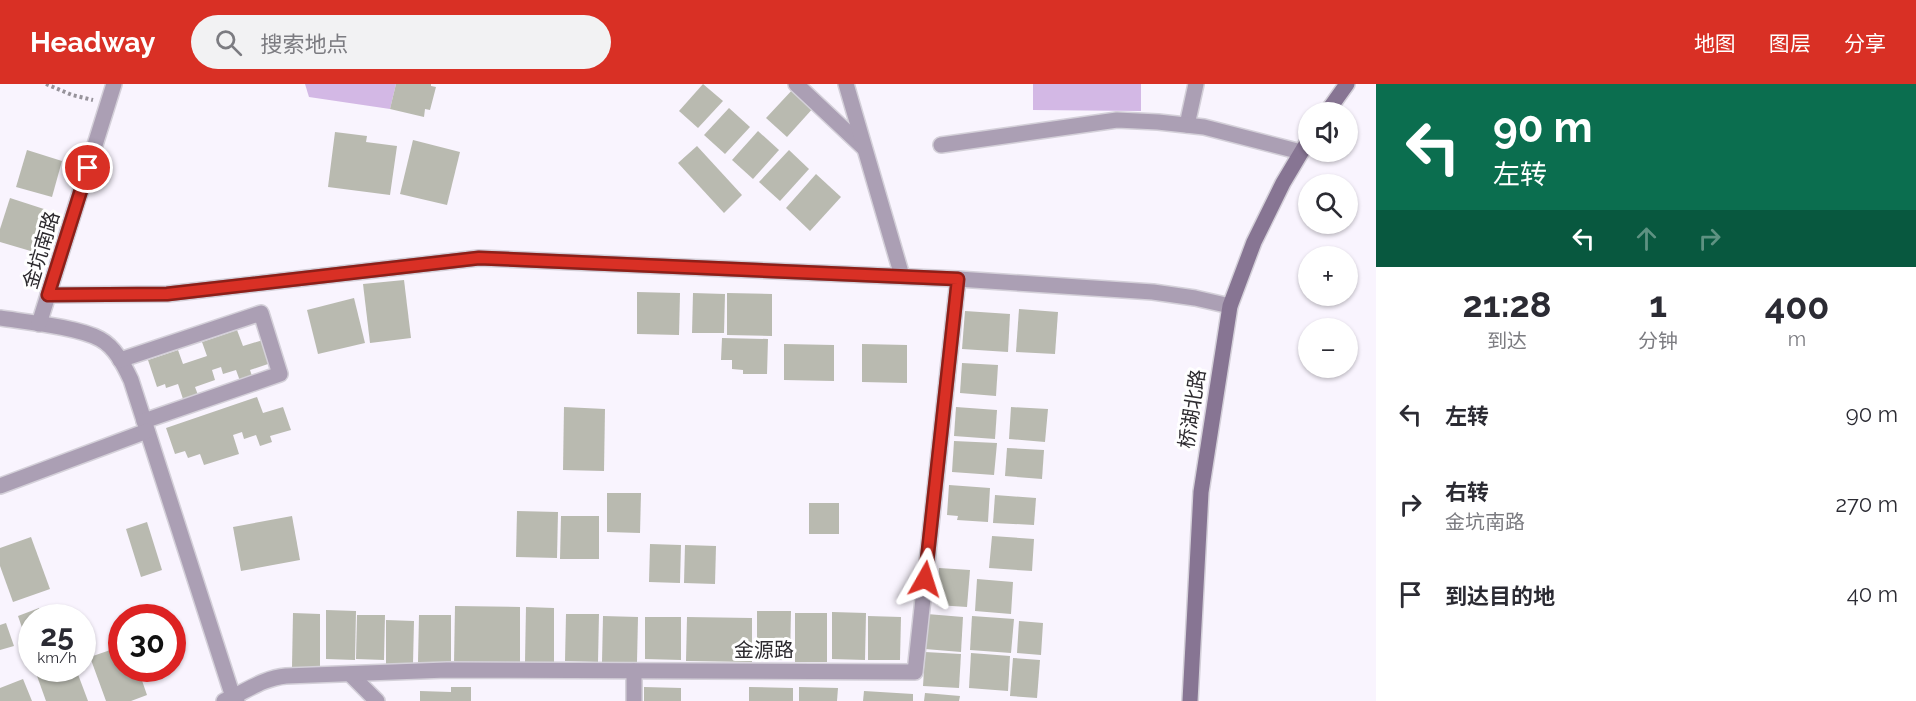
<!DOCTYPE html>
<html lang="zh">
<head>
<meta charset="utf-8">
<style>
	body { margin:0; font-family:Raleway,"Noto Sans SC",sans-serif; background:#f2f2f3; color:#2b2b33; height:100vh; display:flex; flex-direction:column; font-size:22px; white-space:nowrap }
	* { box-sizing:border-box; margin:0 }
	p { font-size:20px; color:#7c7c81 }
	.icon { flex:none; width:33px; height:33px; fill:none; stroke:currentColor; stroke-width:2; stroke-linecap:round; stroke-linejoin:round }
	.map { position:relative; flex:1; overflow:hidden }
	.drawer { display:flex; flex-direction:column; background:#fff; width:540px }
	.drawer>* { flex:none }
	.hud { background:#0b6e4f; color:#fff; overflow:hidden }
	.buttons { position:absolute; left:1298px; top:18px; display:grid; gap:12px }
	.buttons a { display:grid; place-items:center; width:60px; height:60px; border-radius:50%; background:#fff; box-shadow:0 2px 4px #0004; font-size:30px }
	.speed { position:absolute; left:18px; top:520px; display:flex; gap:12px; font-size:30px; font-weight:700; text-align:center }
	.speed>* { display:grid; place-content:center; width:78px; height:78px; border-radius:50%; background:#fff; box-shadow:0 2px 4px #0004; line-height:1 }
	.speed small { font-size:15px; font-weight:400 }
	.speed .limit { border:9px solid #d22; background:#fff; color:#111 }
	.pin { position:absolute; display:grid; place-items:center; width:51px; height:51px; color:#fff; margin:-26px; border:3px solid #fff; border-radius:50%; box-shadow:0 2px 6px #0007 }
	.me { position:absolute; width:66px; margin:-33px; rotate:6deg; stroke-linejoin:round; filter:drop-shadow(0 0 4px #0008) }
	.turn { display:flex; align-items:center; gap:21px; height:126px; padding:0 18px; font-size:27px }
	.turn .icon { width:78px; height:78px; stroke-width:2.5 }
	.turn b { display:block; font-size:42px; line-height:51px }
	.lanes { display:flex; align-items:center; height:57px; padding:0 18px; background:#0003; justify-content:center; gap:30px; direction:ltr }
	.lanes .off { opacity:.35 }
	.eta { display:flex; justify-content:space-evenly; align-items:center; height:102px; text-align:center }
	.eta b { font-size:36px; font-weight:700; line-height:42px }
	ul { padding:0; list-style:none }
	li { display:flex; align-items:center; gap:18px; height:90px; padding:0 18px }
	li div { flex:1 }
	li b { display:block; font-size:22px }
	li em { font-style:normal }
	header { display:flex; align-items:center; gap:36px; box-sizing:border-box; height:84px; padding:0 30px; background:#d93025; color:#fff }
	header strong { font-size:28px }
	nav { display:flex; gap:33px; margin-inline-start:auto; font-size:21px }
	.search { width:420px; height:54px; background:#f2f2f3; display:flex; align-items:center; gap:15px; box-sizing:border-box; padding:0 21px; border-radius:33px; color:#7c7c81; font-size:22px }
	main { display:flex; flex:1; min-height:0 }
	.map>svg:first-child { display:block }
</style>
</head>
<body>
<header>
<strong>Headway</strong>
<div class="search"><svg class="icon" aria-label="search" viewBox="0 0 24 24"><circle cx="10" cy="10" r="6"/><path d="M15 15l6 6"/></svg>搜索地点</div>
<nav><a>地图</a><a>图层</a><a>分享</a></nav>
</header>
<main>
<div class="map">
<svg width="1376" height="617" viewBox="0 0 1376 617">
	<rect width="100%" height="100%" fill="#f9f4fe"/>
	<!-- green -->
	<g fill="#d3b8e5">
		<path d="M305 0H396L390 25 309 13Z"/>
		<path d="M1033 0H1141V27L1033 26Z"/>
	</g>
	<!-- building -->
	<g fill="#b9bab0">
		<path d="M396 0H431V2L436 3 430 26 425 25 424 33 390 25Z"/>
		<path d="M703 0 723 17 698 44 679 27Z"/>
		<path d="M795 3 815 22 787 53 766 34Z"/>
		<path d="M729 24 750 43 725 70 704 51Z"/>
		<path d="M758 47 779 66 753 95 732 76Z"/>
		<path d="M335 48 367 52 366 58 397 62 390 111 328 103Z"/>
		<path d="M413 56 460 68 447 121 400 110Z"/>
		<path d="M697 62 742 111 724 129 678 79Z"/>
		<path d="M27 66 62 77 52 113 16 103Z"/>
		<path d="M789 66 809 85 780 117 759 98Z"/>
		<path d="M816 90 841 113 810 147 786 124Z"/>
		<path d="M10 114 47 126 34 168 0 158V145Z"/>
		<path d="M404 196 411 254 370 259 363 200Z"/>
		<path d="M637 208 680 209 679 251 637 250Z"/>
		<path d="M693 209 725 210 724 249H692Z"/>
		<path d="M727 209 772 210V252L727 251Z"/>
		<path d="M354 214 365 259 318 270 307 226Z"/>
		<path d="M1019 225 1058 228 1055 270 1016 268Z"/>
		<path d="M965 227 1010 230 1008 268 962 265Z"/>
		<path d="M237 246 243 262 263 256 271 279 250 286 252 292 240 297 236 286 223 290 221 283 212 286 215 296 195 303 198 311 183 315 178 300 166 304 165 300 157 303 148 276 178 266 183 280 207 272 202 258Z"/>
		<path d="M722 254 768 255 767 290H743V286L732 285V276H721Z"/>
		<path d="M784 260 834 261V297L784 296Z"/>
		<path d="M862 260 907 261V299L862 298Z"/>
		<path d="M962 279 998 281 996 312 960 309Z"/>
		<path d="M257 313 263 329 283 323 291 346 270 352 272 358 260 362 256 351 244 355 242 348 233 351 239 370 204 381 200 370 188 374 185 367 175 370 166 344Z"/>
		<path d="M564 323 605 325 604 387 563 386Z"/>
		<path d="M956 323 997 326 995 355 954 352Z"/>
		<path d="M1011 323 1048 325 1045 358 1009 355Z"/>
		<path d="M954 357 997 359 994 391 952 388Z"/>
		<path d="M1007 364 1044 366 1042 395 1005 392Z"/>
		<path d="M949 401 990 404 988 438 957 436 958 432 947 431Z"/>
		<path d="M607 409H641L640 449 607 448Z"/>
		<path d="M995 411 1036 414 1034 441 993 439Z"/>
		<rect x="809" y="419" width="30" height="31"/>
		<path d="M517 427 558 428 557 474 516 473Z"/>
		<path d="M292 432 300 476 241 487 233 443Z"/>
		<path d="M561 432H599V475H560Z"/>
		<path d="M147 438 162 486 141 493 126 445Z"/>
		<path d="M992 452 1034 455 1032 487 989 484Z"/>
		<path d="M31 453 50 505 13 518 0 482V464Z"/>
		<path d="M650 460 681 461 680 499 649 498Z"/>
		<path d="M685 461 716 462 715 500 684 499Z"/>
		<path d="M939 484 970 486 967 523 937 521Z"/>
		<path d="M977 495 1013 498 1011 530 975 527Z"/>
		<path d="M455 522 520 523V581L454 580Z"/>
		<path d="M526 523 554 524V579L525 578Z"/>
		<path d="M39 524 43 534H32L31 570 18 532Z"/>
		<path d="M326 526 356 527 355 576 326 575Z"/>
		<path d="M757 527H791L790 576H757Z"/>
		<path d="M832 528 866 529 865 576 832 575Z"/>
		<path d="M293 529 320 530V584L292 583Z"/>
		<rect x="795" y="529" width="32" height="49"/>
		<path d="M566 530H599L598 578 565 577Z"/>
		<path d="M927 530 963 533 961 568 925 565Z"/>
		<path d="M357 531H385L384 576 356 575Z"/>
		<path d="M419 531H451V579L418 578Z"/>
		<path d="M603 532 638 533 637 578H602Z"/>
		<path d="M868 532 901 533 900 576H868Z"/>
		<path d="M972 532 1014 535 1011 569 970 566Z"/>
		<path d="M645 533H681V576L645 575Z"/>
		<path d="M687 533 752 534V578L686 577Z"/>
		<path d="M386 536 414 537 413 580H386Z"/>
		<path d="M1019 537 1043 539 1041 571 1017 569Z"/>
		<path d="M6 539 14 562 0 566V541Z"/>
		<path d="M122 562V585H138L147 611 131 617H106L90 573Z"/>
		<path d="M925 568 961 570 959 604 923 602Z"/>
		<path d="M971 569 1010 572 1008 607 969 604Z"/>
		<path d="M1013 574 1040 576 1037 614 1010 612Z"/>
		<path d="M57 585H76L88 617H46L37 592Z"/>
		<path d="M23 595 32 617H0V604Z"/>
		<path d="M451 603H471V617H420V607L451 608Z"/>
		<path d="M644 603 681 604V617H644Z"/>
		<path d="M749 603 793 604V617H749Z"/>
		<path d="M799 603 838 604 837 617H799Z"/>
		<path d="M864 607 913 610V617H863Z"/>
		<path d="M925 609 960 612 959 617H924Z"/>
	</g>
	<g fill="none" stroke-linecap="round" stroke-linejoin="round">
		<defs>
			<g id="minor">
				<path d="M796 0 864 64"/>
				<path d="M846 0 902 192"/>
				<path d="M1187 41 1196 0"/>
				<path d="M941 61 1117 36 1158 38 1204 43 1301 68"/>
				<path d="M48 211 167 210 479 174 958 195 1153 208 1195 214 1230 222"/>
				<path d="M0 234C26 238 78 243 100 255 115 263 124 281 131 296L233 613 237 617"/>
				<path d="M39 240 114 0"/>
				<path d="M120 276 261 229 280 290 144 337"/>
				<path d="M0 402 147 347"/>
				<path d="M350 590 377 617"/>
				<path d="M224 617C245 608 263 594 286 592L447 586 915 588 958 195"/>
				<path d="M634 617V587"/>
			</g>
			<g id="secondary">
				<path d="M1327 28 1347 0"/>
				<path d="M1190 617 1201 408 1230 222 1254 158 1283 99 1308 57"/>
			</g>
		</defs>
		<!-- minor casing -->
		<use href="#minor" stroke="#d4d0d9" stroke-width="18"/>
		<!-- secondary casing -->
		<use href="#secondary" stroke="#d4d0d9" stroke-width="18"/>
		<!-- path -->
		<path stroke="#97939b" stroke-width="4" stroke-dasharray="3 3" stroke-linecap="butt" d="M46 0 72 11 93 16"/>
		<!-- minor -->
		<use href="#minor" stroke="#ab9fb4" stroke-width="15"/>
		<!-- secondary -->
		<use href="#secondary" stroke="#877593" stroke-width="15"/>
	</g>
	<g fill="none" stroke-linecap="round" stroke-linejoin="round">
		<defs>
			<path id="route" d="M88 84 48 211 167 210 479 174 958 195 925 495"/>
		</defs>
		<!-- route casing -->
		<use href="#route" stroke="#8d1f18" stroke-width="15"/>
		<!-- route -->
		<use href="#route" stroke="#d93025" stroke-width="10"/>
	</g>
	<g text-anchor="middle" stroke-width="6" stroke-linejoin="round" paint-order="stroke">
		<!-- street labels -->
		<g font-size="20" fill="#2d2b2f" stroke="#fff">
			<text transform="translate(41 166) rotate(-73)" y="7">金坑南路</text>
			<text transform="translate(1192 325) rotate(-81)" y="7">桥湖北路</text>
			<text x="764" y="573">金源路</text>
		</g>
	</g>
</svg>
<div class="buttons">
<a><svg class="icon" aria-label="sound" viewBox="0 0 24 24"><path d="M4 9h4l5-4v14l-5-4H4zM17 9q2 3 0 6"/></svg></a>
<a><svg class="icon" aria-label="search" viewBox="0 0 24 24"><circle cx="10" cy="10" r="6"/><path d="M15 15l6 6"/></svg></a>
<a>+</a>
<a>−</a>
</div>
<div class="speed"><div>25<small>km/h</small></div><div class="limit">30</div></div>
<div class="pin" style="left:88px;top:84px;background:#d93025"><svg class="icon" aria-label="arrive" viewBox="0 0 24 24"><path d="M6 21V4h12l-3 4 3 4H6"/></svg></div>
<svg class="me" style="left:925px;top:495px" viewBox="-20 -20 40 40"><path d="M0-17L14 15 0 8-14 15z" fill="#d93025" stroke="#fff" stroke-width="4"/></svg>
</div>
<section class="drawer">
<div class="hud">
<div class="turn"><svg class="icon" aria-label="left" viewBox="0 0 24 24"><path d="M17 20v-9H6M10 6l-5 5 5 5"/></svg><div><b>90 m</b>左转</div></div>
<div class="lanes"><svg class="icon" aria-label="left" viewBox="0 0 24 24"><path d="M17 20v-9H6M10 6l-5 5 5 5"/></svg><svg class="icon off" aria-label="ahead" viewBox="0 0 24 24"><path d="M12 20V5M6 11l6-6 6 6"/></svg><svg class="icon off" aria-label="right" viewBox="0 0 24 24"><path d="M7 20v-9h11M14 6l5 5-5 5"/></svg></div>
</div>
<div class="eta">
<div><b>21:28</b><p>到达</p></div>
<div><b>1</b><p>分钟</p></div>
<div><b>400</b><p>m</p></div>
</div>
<ul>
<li><svg class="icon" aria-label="left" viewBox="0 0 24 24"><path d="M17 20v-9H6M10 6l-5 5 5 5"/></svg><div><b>左转</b></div><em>90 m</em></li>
<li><svg class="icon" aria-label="right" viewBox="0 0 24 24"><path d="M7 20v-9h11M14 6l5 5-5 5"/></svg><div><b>右转</b><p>金坑南路</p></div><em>270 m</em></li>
<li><svg class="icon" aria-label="arrive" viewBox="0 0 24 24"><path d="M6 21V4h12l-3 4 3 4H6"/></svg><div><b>到达目的地</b></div><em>40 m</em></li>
</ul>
</section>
</main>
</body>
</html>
